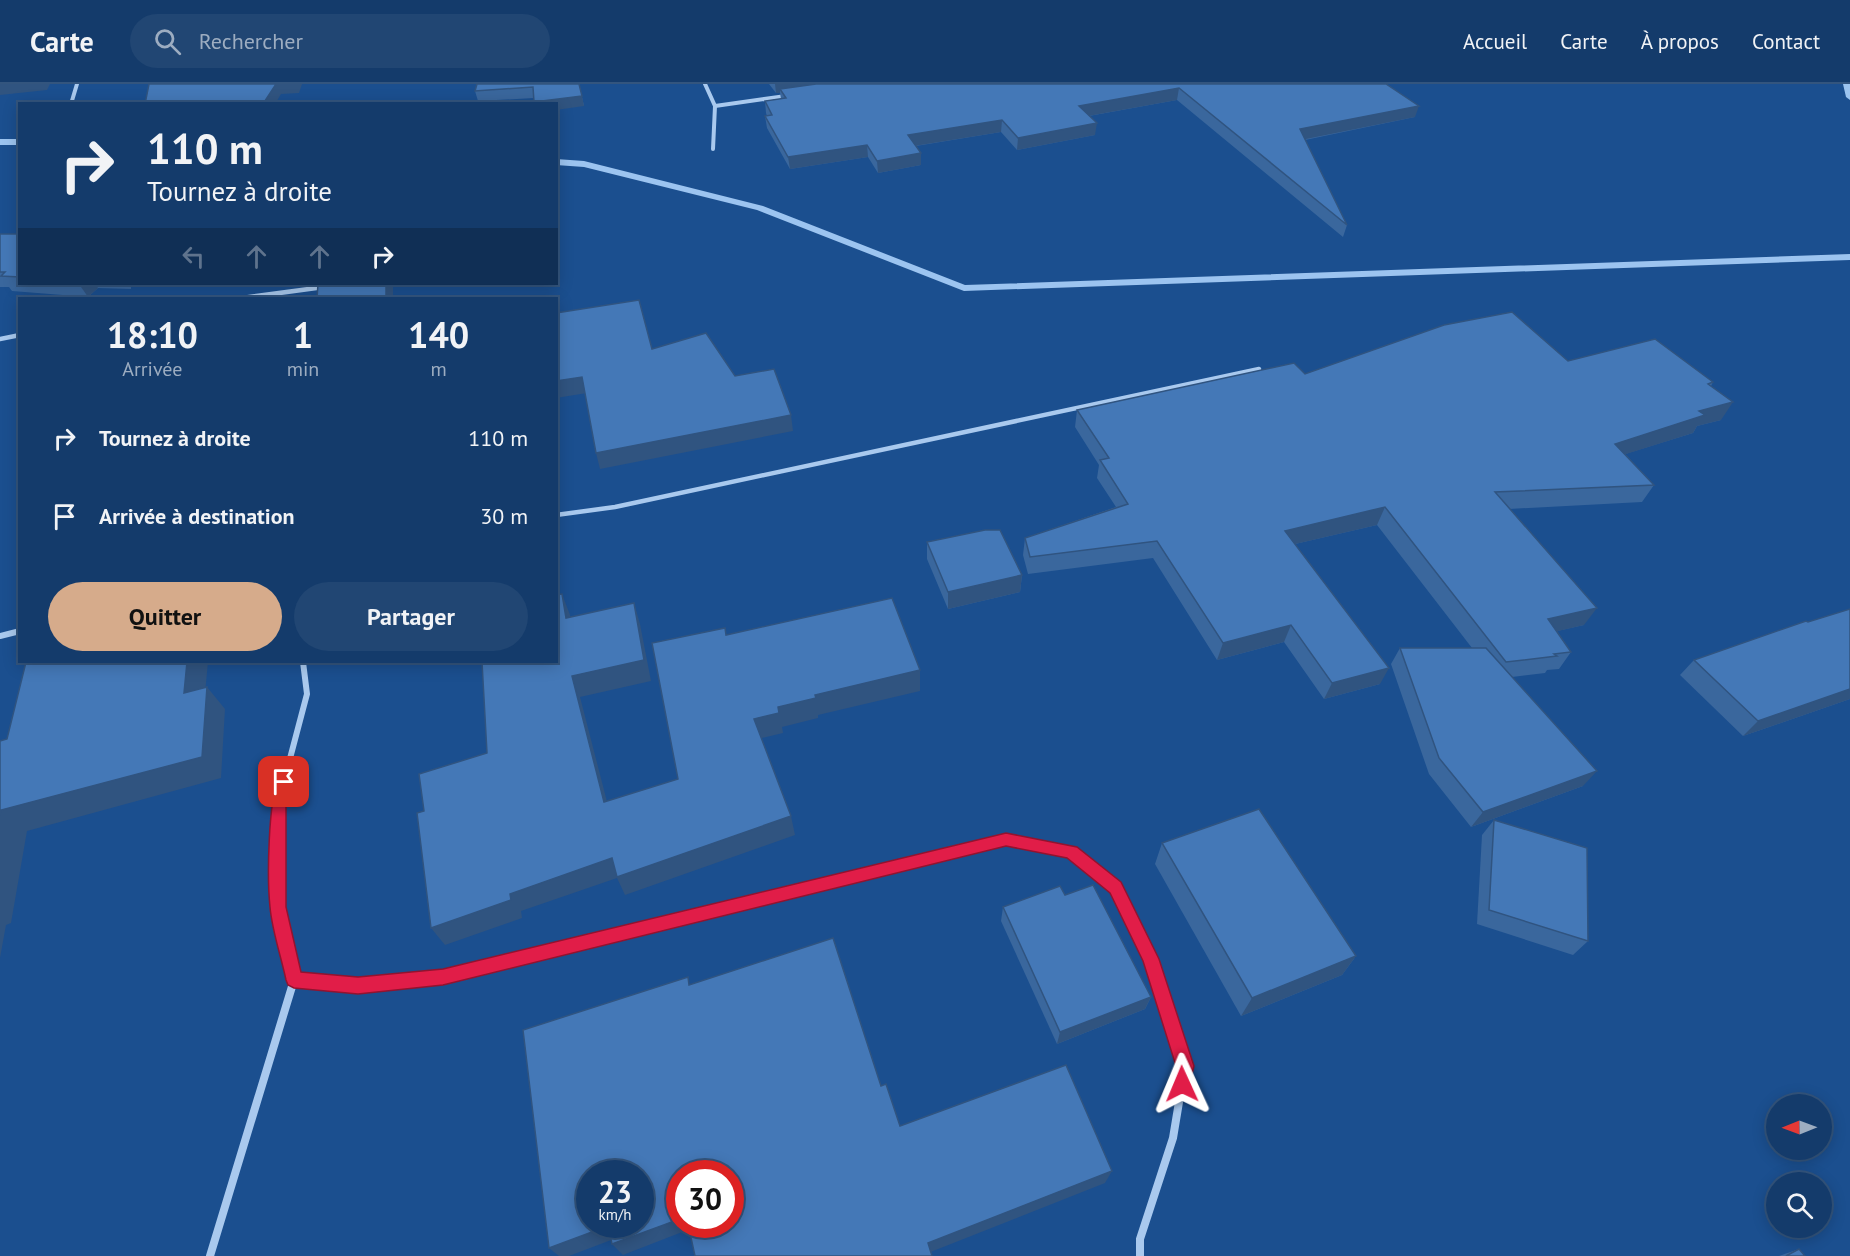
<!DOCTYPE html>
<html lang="fr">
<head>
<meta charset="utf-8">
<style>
	body { margin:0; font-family:"PT Sans",sans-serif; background:#214673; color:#f1f3f6; height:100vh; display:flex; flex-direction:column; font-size:22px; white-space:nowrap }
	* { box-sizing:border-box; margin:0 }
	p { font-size:20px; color:#9dadc1 }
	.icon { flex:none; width:33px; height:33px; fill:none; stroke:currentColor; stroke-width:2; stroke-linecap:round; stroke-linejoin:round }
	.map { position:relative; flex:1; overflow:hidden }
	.details { position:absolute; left:18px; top:213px; width:540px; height:366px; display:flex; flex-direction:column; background:#143b6b; border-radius:0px; box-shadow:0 3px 15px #0003,0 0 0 2px #33557e }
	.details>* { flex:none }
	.top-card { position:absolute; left:18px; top:18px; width:540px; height:183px; border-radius:0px; box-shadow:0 3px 15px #0003,0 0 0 2px #33557e; background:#143b6b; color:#f1f3f6; overflow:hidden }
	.needle { width:39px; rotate:269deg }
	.fabs { position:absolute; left:1766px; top:1010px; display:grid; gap:12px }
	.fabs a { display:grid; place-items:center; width:66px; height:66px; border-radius:50%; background:#143b6b; box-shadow:0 3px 15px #0003,0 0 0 2px #33557e; font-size:30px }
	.speed { position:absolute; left:576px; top:1076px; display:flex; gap:12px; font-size:30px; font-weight:700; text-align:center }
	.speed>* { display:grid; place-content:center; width:78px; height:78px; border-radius:50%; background:#143b6b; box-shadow:0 3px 15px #0003,0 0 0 2px #33557e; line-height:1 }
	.speed small { font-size:15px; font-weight:400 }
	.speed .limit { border:9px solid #d22; background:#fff; color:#111 }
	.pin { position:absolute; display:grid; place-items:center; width:51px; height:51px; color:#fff; margin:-26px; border-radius:12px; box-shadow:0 3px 9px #0006 }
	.me { position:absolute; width:66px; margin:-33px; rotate:359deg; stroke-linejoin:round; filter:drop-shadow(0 0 4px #0008) }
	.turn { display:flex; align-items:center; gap:21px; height:126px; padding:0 30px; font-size:27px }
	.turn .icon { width:78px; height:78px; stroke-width:2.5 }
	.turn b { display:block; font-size:42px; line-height:51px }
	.lanes { display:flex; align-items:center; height:57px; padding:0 30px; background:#0003; justify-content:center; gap:30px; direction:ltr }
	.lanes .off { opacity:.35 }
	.eta { display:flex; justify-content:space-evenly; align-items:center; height:102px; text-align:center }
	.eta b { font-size:36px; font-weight:700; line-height:42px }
	.button { display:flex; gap:12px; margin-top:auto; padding:12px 30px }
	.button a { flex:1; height:69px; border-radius:36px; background:#d6ab8b; color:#111; font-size:24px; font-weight:700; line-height:69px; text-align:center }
	.button a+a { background:#214673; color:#f1f3f6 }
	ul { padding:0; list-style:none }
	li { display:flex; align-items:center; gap:18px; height:78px; padding:0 30px }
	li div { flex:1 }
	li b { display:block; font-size:22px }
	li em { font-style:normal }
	header { display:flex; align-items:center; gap:36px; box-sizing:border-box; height:84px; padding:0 30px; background:#143b6b; border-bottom:2px solid #33557e }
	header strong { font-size:28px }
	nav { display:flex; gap:33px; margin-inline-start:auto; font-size:21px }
	.search { width:420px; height:54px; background:#214673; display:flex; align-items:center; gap:15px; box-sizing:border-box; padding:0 21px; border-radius:33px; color:#9dadc1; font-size:22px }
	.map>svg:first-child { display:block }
</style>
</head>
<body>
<header>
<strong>Carte</strong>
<div class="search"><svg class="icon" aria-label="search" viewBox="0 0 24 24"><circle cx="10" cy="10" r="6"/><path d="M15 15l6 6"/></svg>Rechercher</div>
<nav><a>Accueil</a><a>Carte</a><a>À propos</a><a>Contact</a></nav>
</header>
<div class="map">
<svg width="1850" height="1172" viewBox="0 0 1850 1172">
	<rect width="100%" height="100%" fill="#1b4f8f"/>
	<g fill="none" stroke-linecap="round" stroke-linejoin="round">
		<!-- stream -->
		<g fill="#9cc4f0" fill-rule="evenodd">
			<path d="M1843 0H1850V16L1846 13Z"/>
			<rect x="0" y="55" width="20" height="6"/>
			<path d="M556 75 584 77 763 122 965 201 1850 170V176L964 207 757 126 584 83 556 81Z"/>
		</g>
		<!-- street-far3 -->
		<g stroke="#a9c9ee" stroke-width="4">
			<path d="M705 0 715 22 713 65"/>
			<path d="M71 20 77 0"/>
			<path d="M715 22 786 12"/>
		</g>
		<!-- street-far2 -->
		<g stroke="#a9c9ee" stroke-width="4.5">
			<path d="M242 214 324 203"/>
			<path d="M0 255 20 251"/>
			<path d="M556 431 615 423 1259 285"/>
		</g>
		<!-- street-far1 -->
		<g stroke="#a9c9ee" stroke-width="6">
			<path d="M0 552 20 547"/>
			<path d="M278 769V720L307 610 303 578"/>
			<path d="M954 769 1007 756 1072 769"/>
		</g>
		<!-- street -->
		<g stroke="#a9c9ee" stroke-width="8">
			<path d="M1068 767 1115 804 1150 875 1185 982 1173 1054 1140 1155V1172"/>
			<path d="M294 896 358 902 443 893 960 767"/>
			<path d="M210 1172 294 896 278 823V767"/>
		</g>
	</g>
	<!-- wall -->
	<g fill="#3a679d">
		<path d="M579 0 584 22 534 14 478 17 475 7Z"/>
		<path d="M769 0H1386L1415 33 1305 56 1347 141 1343 153 1177 16 1089 32 1095 51 1017 66 1001 48 916 62 921 69V81L878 89 868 73 790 85 767 44 765 32H767L766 29 765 17 781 15 780 9H776Z"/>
		<path d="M0 150H20V200H131V205L98 204 88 213 12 207 9 203H0Z"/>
		<path d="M1568 277 1713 298 1711 302 1721 336 1697 342 1693 349 1625 370 1654 401 1642 418 1509 425 1584 541 1557 547 1571 568 1559 585 1547 586 1545 589 1512 593 1583 702 1471 743 1429 690 1391 580 1400 564H1472L1377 441 1295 460 1380 600 1324 615 1284 558 1217 576 1153 474 1028 490 1023 471 1025 454 1116 423 1097 394 1099 381 1075 343 1077 326 1305 290Z"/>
		<path d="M927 458 1022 491 1020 508 948 525 927 475Z"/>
		<path d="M1850 525V615L1743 652 1680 591 1694 576Z"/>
		<path d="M1494 736 1588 857 1573 871 1477 840 1482 751Z"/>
		<path d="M1162 759 1356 872 1342 891 1241 932 1155 780Z"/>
		<path d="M1065 811 1151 913 1145 925 1057 960 1001 837 1003 823Z"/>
		<path d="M1799 1165 1805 1172H1779Z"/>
	</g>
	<!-- shaded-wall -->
	<g fill="#305480">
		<path d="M0 0H50L47 6 0 11Z"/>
		<path d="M276 0H302L299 9 281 10 275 20H263Z"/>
		<path d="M775 0H848L780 5V9H776Z"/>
		<path d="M1179 4 1177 16 1077 34 1079 22Z"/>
		<path d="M582 12 584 22 556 26V20H534V18Z"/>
		<path d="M1419 22 1415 33 1296 57 1300 45Z"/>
		<path d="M1002 36 1001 48 908 63V51Z"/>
		<path d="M1097 39 1095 51 1017 66 1018 54Z"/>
		<path d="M867 61 868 73 790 85 788 73Z"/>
		<path d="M921 69V81L878 89 877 77Z"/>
		<path d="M79 200H95L98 204 88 213Z"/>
		<rect x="386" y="200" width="7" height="14"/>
		<path d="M582 293 587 309 556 314V297Z"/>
		<path d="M1733 318 1721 336 1697 342 1693 349 1604 377 1615 360 1699 327Z"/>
		<path d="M791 331 793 347 600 385 596 369Z"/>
		<path d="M1385 423 1377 441 1278 464 1285 447Z"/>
		<path d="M1022 491 1020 508 948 525V508Z"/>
		<path d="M562 510 570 531 574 555 566 534Z"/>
		<path d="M634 519 640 540 651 597 580 613 612 737 604 718 572 592Z"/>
		<path d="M1597 524 1584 541 1537 552 1548 535Z"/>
		<path d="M1291 541 1284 558 1217 576 1223 559Z"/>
		<path d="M187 578H208L203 631 184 609Z"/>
		<path d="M1389 584 1380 600 1324 615 1332 599Z"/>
		<path d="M920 586V607L818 631V634L782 643 783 649 758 655 754 635 778 623 815 611Z"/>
		<path d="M207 603 225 625 221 694 27 747 11 839 6 841 0 874V731L1 726Z"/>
		<path d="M1850 605V615L1743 652 1758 637Z"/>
		<path d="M1597 687 1583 702 1471 743 1483 728Z"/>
		<path d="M791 732 795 751 625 811 617 794 521 827 522 834 445 861 431 844 510 810 612 774Z"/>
		<path d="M1356 872 1342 891 1241 932 1252 914Z"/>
		<path d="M1151 913 1145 925 1057 960 1060 948Z"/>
		<path d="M1112 1087 1105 1099 928 1169V1159Z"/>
		<path d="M680 1135V1140H693L695 1143 623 1171 612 1160Z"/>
		<path d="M608 1142 619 1153 569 1172H559L549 1164Z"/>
	</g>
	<!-- building -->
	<g fill="#4478b7" stroke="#305480" stroke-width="1.5" fill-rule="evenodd">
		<path d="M149 0H276L263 20H145Z"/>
		<path d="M477 0H579L582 12 534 18 533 3 475 7Z"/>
		<path d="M816 0H1386L1419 22 1300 45 1347 141 1179 4 1079 22 1097 39 1018 54 1002 36 908 51 921 69 877 77 867 61 788 73 765 32 772 31 765 17 786 14 780 5Z"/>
		<path d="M0 150H20V193L1 192 5 188H0Z"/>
		<path d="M318 200H386V214H317Z"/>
		<path d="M639 216 652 265 706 249 735 292 774 285 791 331 596 369 582 293 556 297V229Z"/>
		<path d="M1512 228 1568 277 1655 255 1713 298 1708 300 1733 318 1699 327 1705 331 1615 360 1654 401 1495 408 1597 524 1548 535 1571 568 1554 570 1557 572 1506 578 1385 423 1285 447 1389 584 1332 599 1291 541 1223 559 1157 457 1030 473 1025 454 1128 420 1100 376 1109 374 1077 326 1294 279 1305 290 1444 241Z"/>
		<path d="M985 446H1000L1022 491 948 508 927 458Z"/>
		<path d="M562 510 566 534 634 519 644 576 572 592 604 718 678 695 652 559 725 544 726 551 892 514 920 586 815 611 816 614 778 623 779 629 754 635 791 732 617 793 612 774 510 810 511 816 431 844 417 729 424 727 419 690 487 669 482 578H556V511Z"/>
		<path d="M1850 525V605L1758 637 1694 576 1806 537 1808 538Z"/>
		<path d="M1400 564H1486L1597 687 1483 728 1439 674Z"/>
		<path d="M26 578H187L184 609 207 603 202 673 1 726 0 731V657L7 655Z"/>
		<path d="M1259 725 1356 872 1252 914 1162 759Z"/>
		<path d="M1494 736 1587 764 1588 857 1489 826Z"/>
		<path d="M1093 801 1151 913 1060 948 1003 823 1060 802 1065 811Z"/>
		<path d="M833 854 881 1002 886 1000 900 1042 1066 981 1112 1087 928 1159 932 1172H695L688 1140H730V1089H680V1135L612 1160 608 1142 549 1164 523 946 688 893 689 901ZM590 1089H640V1140H590Z"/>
		<path d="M1799 1165 1805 1172H1786Z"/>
	</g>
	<!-- route -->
	<path fill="#e11d48" stroke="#92132f" stroke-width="1.5" d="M284 692 289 693 292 698 286 720V823L301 888 358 893 443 885 1006 749 1077 763 1121 798 1159 875 1194 982 1188 1006 1182 1009 1176 1006 1173 1000 1176 982 1143 877 1110 809 1067 774 1006 762 443 901 358 910 294 904 288 901 286 896C281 872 272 847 270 823 267 795 268 716 279 693Z"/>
</svg>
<div class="fabs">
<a><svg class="needle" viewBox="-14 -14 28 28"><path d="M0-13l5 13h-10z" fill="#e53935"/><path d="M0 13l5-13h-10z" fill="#9dadc1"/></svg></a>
<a><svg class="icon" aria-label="search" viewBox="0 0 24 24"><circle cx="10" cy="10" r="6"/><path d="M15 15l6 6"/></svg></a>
</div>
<div class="speed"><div>23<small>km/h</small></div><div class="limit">30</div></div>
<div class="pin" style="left:284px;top:698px;background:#d93025"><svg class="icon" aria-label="arrive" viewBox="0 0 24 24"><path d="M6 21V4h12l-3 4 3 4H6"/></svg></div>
<svg class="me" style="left:1182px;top:1000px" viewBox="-20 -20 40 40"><path d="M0-17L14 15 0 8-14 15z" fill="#e11d48" stroke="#fff" stroke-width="4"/></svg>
<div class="top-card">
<div class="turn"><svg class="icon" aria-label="right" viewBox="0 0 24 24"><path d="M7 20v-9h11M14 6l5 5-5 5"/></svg><div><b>110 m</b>Tournez à droite</div></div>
<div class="lanes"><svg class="icon off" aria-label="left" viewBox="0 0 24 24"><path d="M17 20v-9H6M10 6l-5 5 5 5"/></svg><svg class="icon off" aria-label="ahead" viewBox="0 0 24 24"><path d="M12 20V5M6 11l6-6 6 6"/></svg><svg class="icon off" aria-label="ahead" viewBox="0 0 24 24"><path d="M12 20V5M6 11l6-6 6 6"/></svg><svg class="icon" aria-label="right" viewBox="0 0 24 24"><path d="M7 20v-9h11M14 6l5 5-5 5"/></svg></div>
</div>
<section class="details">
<div class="eta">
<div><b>18:10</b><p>Arrivée</p></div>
<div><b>1</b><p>min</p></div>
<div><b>140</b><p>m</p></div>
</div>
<ul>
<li><svg class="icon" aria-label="right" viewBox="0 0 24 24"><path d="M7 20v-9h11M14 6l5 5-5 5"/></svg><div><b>Tournez à droite</b></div><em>110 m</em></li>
<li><svg class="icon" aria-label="arrive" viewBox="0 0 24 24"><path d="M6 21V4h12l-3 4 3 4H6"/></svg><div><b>Arrivée à destination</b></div><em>30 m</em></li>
</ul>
<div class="button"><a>Quitter</a><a>Partager</a></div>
</section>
</div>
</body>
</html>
